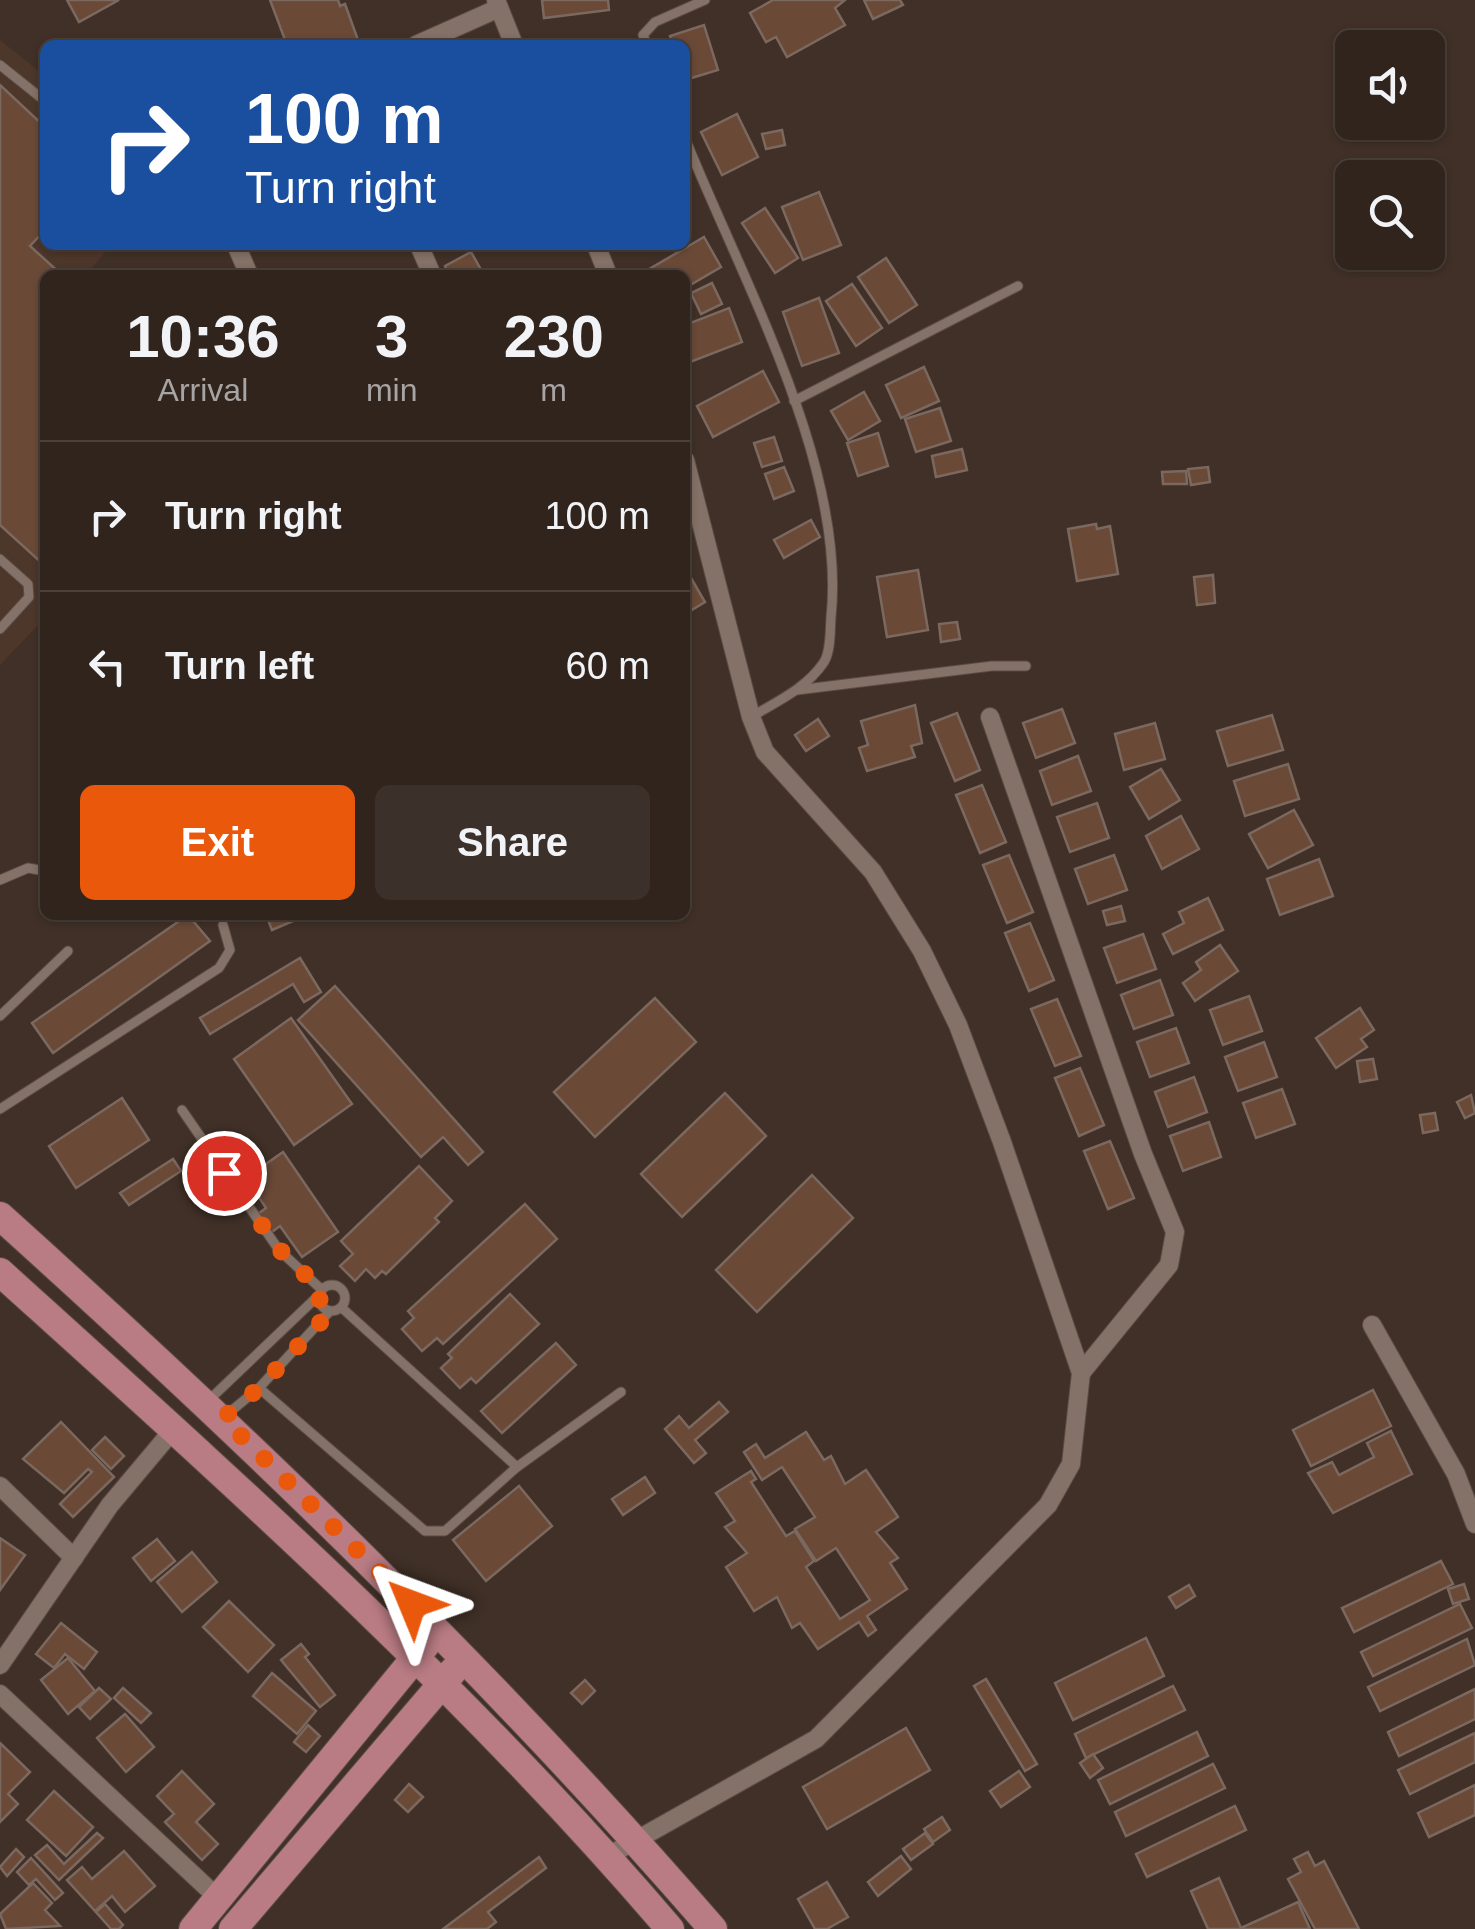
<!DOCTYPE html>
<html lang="en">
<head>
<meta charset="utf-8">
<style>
	body { margin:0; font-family:Arial,sans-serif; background:#3c302a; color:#f1f3f6; height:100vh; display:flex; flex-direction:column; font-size:38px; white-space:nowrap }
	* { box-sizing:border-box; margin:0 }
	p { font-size:32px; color:#a8a4a4 }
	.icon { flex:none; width:55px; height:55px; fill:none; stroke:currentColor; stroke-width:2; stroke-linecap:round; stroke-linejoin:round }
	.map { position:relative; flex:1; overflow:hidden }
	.sheet { position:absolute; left:40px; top:270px; width:650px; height:650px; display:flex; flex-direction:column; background:#30241d; border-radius:15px; box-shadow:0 2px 8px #0004,0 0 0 2px #4b413b }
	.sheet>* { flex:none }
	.guide { position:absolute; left:40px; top:40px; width:650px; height:210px; border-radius:15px; box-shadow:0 2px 8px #0004,0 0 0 2px #4b413b; background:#1a4fa0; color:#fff; overflow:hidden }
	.tools { position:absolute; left:1335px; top:30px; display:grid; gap:20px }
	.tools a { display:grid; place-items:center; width:110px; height:110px; border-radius:15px; background:#30241d; box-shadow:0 2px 8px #0004,0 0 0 2px #4b413b; font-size:50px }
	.pin { position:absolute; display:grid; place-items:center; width:85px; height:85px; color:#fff; margin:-42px; border:5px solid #fff; border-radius:50%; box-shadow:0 2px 10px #0007 }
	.me { position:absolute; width:110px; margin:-55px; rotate:314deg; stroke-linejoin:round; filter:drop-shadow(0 0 8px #0008) }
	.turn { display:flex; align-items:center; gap:35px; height:210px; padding:0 40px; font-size:45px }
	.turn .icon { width:130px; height:130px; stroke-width:2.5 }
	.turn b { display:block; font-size:70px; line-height:85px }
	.eta { display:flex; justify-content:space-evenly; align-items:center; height:170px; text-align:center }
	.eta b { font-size:60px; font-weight:700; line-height:70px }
	.primary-button { display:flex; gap:20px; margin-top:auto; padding:20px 40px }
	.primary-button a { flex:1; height:115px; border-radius:15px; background:#ea580c; color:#fff; font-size:40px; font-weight:700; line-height:115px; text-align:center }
	.primary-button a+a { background:#3c302a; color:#f1f3f6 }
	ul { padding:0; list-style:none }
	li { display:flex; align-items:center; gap:30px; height:150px; padding:0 40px; border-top:2px solid #4b413b }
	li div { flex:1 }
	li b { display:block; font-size:38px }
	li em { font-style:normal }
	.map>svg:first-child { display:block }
</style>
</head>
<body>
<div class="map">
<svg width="1475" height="1929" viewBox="0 0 1475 1929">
	<rect width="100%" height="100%" fill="#403027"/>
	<!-- built -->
	<path fill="#4d362a" d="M0 40 45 76V245H112L85 275H45V618L0 665Z"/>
	<!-- building -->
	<g fill="#6a4937" stroke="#7b685f" stroke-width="2.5">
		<path d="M67 0H119L79 22Z"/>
		<path d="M270 0H338L340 6 345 4 358 40 345 45H287Z"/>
		<path d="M542 0H608L609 10 544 18Z"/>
		<path d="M773 0H845L835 8 845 25 787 57 776 37 766 42 750 13Z"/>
		<path d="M864 0H900L903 5 873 19Z"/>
		<path d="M704 25 718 70 685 80V45H673L670 36Z"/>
		<path d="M0 85 45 127V230L30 246 62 275H45V308L41 312 45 317V566L0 525Z"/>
		<path d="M737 114 758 157 722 175 701 132Z"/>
		<path d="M782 130 785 145 766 149 762 134Z"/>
		<path d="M819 192 841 245 803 260 782 207Z"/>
		<path d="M765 208 798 258 775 273 742 223Z"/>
		<path d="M704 237 721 267 685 288V275H639Z"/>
		<path d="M471 252 484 275H449L445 266Z"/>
		<path d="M886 258 917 305 889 323 858 277Z"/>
		<path d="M712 283 722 304 701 314 691 293Z"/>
		<path d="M852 284 882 328 856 346 826 301Z"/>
		<path d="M819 298 839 353 802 366 783 312Z"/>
		<path d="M729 308 742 342 685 364V325Z"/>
		<path d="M924 367 939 401 901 418 886 385Z"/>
		<path d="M763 371 779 402 713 437 697 406Z"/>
		<path d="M864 392 880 421 848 440 831 411Z"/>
		<path d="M940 408 951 441 916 452 905 419Z"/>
		<path d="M878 433 888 466 858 476 847 443Z"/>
		<path d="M774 437 782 461 762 467 754 443Z"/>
		<path d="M962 449 967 470 936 477 932 456Z"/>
		<path d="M784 467 794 491 774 499 765 474Z"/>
		<path d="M1208 467 1210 482 1191 485 1188 469Z"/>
		<path d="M1186 471 1187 484H1163L1162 472Z"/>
		<path d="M811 520 820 537 784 558 774 540Z"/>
		<path d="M1096 524 1097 529 1110 526 1118 574 1077 581 1068 529Z"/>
		<path d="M918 570 928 630 887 637 877 577Z"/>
		<path d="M687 571 705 602 685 614V572Z"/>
		<path d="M1213 575 1215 603 1197 605 1194 577Z"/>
		<path d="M957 622 960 639 941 642 939 624Z"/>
		<path d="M915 705 922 743 911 746 915 757 867 771 859 748 868 745 861 721Z"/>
		<path d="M1062 709 1075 743 1036 758 1023 723Z"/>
		<path d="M957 713 980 770 955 781 931 723Z"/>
		<path d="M1272 715 1283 750 1228 766 1217 731Z"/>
		<path d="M818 719 829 736 806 751 795 735Z"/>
		<path d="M1155 723 1165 759 1124 770 1115 734Z"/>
		<path d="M1078 756 1091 791 1052 805 1040 771Z"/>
		<path d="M1288 764 1299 799 1245 816 1234 781Z"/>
		<path d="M1161 769 1180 800 1149 819 1130 787Z"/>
		<path d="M982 785 1006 842 980 853 956 795Z"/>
		<path d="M1097 803 1109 838 1070 852 1057 817Z"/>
		<path d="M1294 810 1313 845 1268 868 1249 834Z"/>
		<path d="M1181 816 1199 849 1162 869 1146 836Z"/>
		<path d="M1009 855 1033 912 1007 923 983 865Z"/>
		<path d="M1114 855 1127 890 1088 904 1075 869Z"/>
		<path d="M1319 859 1333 896 1280 915 1267 879Z"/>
		<path d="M1208 898 1223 930 1173 954 1163 934 1184 923 1179 912Z"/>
		<path d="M1121 906 1125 921 1107 925 1103 911Z"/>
		<path d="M188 915 210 941 53 1053 32 1023Z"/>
		<path d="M266 915H307L272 930Z"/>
		<path d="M1030 923 1054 980 1029 991 1005 933Z"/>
		<path d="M1143 934 1156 969 1117 983 1104 948Z"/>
		<path d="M1220 945 1238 971 1195 1001 1183 983 1201 970 1196 962Z"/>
		<path d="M300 958 321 992 304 1002 293 984 210 1034 200 1018Z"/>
		<path d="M1160 980 1173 1015 1134 1029 1121 995Z"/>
		<path d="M335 986 483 1152 468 1165 443 1137 421 1157 298 1020Z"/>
		<path d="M1249 996 1262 1031 1223 1045 1210 1010Z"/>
		<path d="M655 998 696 1042 595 1137 554 1092Z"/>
		<path d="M1057 999 1081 1056 1055 1066 1031 1009Z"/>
		<path d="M1360 1008 1374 1030 1361 1039 1367 1047 1336 1068 1316 1038Z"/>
		<path d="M291 1018 352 1104 294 1145 234 1059Z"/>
		<path d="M1176 1028 1189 1063 1150 1077 1137 1042Z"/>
		<path d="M1264 1042 1277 1077 1238 1091 1225 1057Z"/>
		<path d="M1373 1059 1377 1079 1360 1082 1357 1061Z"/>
		<path d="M1080 1068 1104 1125 1079 1136 1055 1078Z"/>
		<path d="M1194 1077 1207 1112 1168 1127 1155 1092Z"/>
		<path d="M1282 1089 1295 1124 1256 1138 1243 1103Z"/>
		<path d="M725 1093 766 1136 682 1217 641 1174Z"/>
		<path d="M1471 1095 1475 1113 1465 1118 1457 1102Z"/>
		<path d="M122 1098 149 1140 76 1188 49 1146Z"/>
		<path d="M1435 1113 1438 1130 1423 1133 1420 1115Z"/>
		<path d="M1209 1122 1221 1157 1183 1171 1170 1136Z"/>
		<path d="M1110 1141 1134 1198 1108 1209 1084 1151Z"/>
		<path d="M283 1152 338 1232 302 1257 280 1226 268 1235 255 1216 266 1208 246 1178Z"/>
		<path d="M173 1159 181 1171 129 1205 120 1193Z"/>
		<path d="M419 1166 452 1201 435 1218 439 1222 386 1274 382 1271 375 1278 366 1269 355 1281 340 1266 353 1254 341 1241Z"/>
		<path d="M812 1175 853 1218 757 1312 716 1270Z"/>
		<path d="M525 1204 557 1239 443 1344 437 1338 422 1351 402 1329 414 1318 408 1311Z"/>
		<path d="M510 1294 539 1324 476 1383 471 1378 460 1388 441 1368 452 1358 448 1354Z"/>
		<path d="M556 1343 576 1365 502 1433 481 1411Z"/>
		<path d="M1373 1390 1391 1426 1311 1466 1293 1430Z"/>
		<path d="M719 1402 728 1412 695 1440 706 1453 694 1463 665 1429 679 1416 689 1428Z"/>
		<path d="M61 1422 114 1477 73 1517 60 1504 92 1472 88 1469 64 1493 23 1459Z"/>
		<path d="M1391 1431 1412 1474 1333 1513 1308 1473 1332 1462 1339 1475 1374 1457 1367 1443Z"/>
		<path d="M806 1432 824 1460 831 1456 845 1484 866 1470 898 1517 876 1532 898 1558 890 1563 907 1589 867 1616 876 1630 868 1636 859 1622 818 1649 800 1623 792 1628 777 1597 754 1611 726 1567 747 1553 725 1527 735 1521 716 1493 751 1471 756 1479 751 1482 786 1536 795 1531 814 1561 806 1567 840 1619 870 1600 836 1548 816 1561 795 1529 815 1517 782 1467 762 1480 744 1452 756 1444 765 1458Z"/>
		<path d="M105 1437 124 1456 111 1469 92 1450Z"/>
		<path d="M645 1477 655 1493 623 1515 612 1499Z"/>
		<path d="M519 1486 552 1526 486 1581 453 1540Z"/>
		<path d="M0 1538 25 1555 0 1590Z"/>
		<path d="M157 1539 175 1561 151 1581 133 1558Z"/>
		<path d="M192 1552 217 1582 182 1612 157 1582Z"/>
		<path d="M1441 1561 1453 1584 1354 1632 1342 1608Z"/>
		<path d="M1464 1584 1469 1599 1453 1604 1448 1589Z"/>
		<path d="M1189 1585 1195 1596 1176 1608 1169 1597Z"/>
		<path d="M229 1601 274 1645 248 1672 203 1627Z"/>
		<path d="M1460 1604 1472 1628 1373 1676 1361 1652Z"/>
		<path d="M61 1623 97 1652 84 1669 65 1654 54 1668 36 1654Z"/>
		<path d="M1146 1638 1164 1676 1073 1720 1055 1683Z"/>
		<path d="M1467 1639 1475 1665 1380 1711 1368 1687Z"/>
		<path d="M301 1644 309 1654 305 1657 335 1695 320 1707 281 1660Z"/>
		<path d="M68 1658 95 1691 68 1714 41 1680Z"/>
		<path d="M272 1673 316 1711 297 1734 253 1696Z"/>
		<path d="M986 1679 1037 1764 1025 1771 974 1686Z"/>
		<path d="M585 1680 595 1691 582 1704 571 1693Z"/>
		<path d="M1173 1686 1185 1710 1086 1758 1075 1734Z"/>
		<path d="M99 1688 111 1699 90 1719 79 1707Z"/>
		<path d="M123 1688 151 1713 141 1723 114 1698Z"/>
		<path d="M1475 1689V1719L1399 1756 1388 1732Z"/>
		<path d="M125 1714 154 1747 126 1772 97 1738Z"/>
		<path d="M308 1725 320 1736 306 1752 294 1742Z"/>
		<path d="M906 1728 930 1770 827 1829 803 1787Z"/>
		<path d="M1197 1732 1208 1756 1110 1804 1098 1780Z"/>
		<path d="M1475 1733V1762L1410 1794 1398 1770Z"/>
		<path d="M0 1743 30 1772 8 1794 18 1804 0 1822Z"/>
		<path d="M1093 1754 1103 1768 1090 1778 1080 1763Z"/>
		<path d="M1213 1764 1225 1788 1126 1836 1115 1812Z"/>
		<path d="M182 1771 214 1804 196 1822 218 1844 202 1860 165 1822 174 1814 157 1796Z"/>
		<path d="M1019 1771 1030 1787 1001 1807 990 1791Z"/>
		<path d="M409 1784 423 1797 408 1812 395 1800Z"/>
		<path d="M1475 1785V1815L1429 1837 1418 1813Z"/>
		<path d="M54 1791 93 1827 66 1856 27 1820Z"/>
		<path d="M1235 1806 1246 1830 1147 1877 1136 1854Z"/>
		<path d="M942 1817 950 1830 933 1842 924 1829Z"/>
		<path d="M97 1833 103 1838 59 1880 35 1855 47 1845 64 1864Z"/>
		<path d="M925 1833 933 1844 911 1860 903 1849Z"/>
		<path d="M16 1849 24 1857 7 1876 0 1867Z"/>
		<path d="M124 1851 155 1886 125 1912 112 1896 95 1911 67 1880 82 1867 92 1879Z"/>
		<path d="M1308 1852 1315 1866 1324 1861 1359 1929H1315L1288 1879 1301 1872 1294 1859Z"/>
		<path d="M901 1856 911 1869 878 1896 868 1882Z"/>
		<path d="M539 1857 546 1868 488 1912 496 1922 487 1929H443Z"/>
		<path d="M31 1858 63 1893 55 1900 36 1879 29 1885 17 1872Z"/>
		<path d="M1219 1878 1241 1928 1298 1902 1310 1929H1208L1191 1891Z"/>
		<path d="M827 1882 848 1917 827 1929H815L798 1899Z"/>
		<path d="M33 1883 52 1903 45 1910 60 1926 6 1929 0 1914Z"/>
		<path d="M105 1904 123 1925 119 1929H111L96 1912Z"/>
	</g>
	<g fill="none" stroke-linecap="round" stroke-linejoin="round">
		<defs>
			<g id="lane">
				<path d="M647 45 643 35 655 22 705 0"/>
				<path d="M0 65 45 101"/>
				<path d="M685 138C741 278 847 466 831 617 830 630 831 651 824 662 807 688 776 702 751 717"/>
				<path d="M794 401 1018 286"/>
				<path d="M0 559 28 584 29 597 0 629"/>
				<path d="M797 690 992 666H1026"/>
				<path d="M0 880 28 868 45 871"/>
				<path d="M0 1016 68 951"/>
				<path d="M0 1109 219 968 230 950 223 925"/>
				<path d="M182 1110 279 1250 321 1289"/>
				<circle cx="332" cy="1298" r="13"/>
				<path d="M342 1308 517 1467 621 1392"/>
				<path d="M259 1388 425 1531H445L517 1467"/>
				<path d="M208 1401 318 1296"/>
				<path d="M225 1416 259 1388 330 1311"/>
			</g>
			<g id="street">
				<path d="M496 0 514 45"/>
				<path d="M416 45 499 8"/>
				<path d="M236 245 249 275"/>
				<path d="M419 245 432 275"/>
				<path d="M596 245 608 275"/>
				<path d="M990 717 1143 1154 1175 1232 1169 1265 1081 1373"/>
				<path d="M1372 1325 1456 1474 1475 1524"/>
				<path d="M0 1486 74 1558"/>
				<path d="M0 1665 110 1505 173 1430"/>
				<path d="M0 1694 218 1898"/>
				<path d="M608 1856 816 1739 1048 1505 1071 1464 1081 1373 1002 1142 958 1025 922 951 873 872 765 752 751 717 685 460"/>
			</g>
			<g id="primary">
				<path d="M0 1216C251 1442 492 1674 713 1929"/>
				<path d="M0 1272C232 1482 467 1691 670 1929"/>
				<path d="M193 1929 428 1642"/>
				<path d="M233 1929 453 1671"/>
			</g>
		</defs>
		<!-- lane casing -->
		<use href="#lane" stroke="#594c44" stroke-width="11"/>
		<!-- street casing -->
		<use href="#street" stroke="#594c44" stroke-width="20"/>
		<!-- primary casing -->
		<use href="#primary" stroke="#594c44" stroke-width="30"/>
		<!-- lane -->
		<use href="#lane" stroke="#847167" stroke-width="9"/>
		<!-- street -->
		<use href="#street" stroke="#847167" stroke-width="18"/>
		<!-- primary -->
		<use href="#primary" stroke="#ba7c84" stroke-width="28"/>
	</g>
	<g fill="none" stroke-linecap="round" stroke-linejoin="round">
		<!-- route -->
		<path stroke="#ea580c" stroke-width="18" stroke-dasharray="0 32.4" d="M224 1173 280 1250 321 1290 319 1303 330 1312 259 1388 223 1418 412 1604"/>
	</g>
</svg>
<div class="tools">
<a><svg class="icon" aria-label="sound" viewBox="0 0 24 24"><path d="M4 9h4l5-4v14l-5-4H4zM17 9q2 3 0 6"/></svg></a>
<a><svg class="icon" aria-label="search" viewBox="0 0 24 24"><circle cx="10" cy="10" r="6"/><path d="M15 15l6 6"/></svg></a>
</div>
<div class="pin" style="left:224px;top:1173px;background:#d93025"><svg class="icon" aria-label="arrive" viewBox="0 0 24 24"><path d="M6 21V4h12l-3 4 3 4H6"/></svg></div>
<svg class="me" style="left:412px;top:1604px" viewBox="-20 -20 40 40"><path d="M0-17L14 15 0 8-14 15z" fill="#ea580c" stroke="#fff" stroke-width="4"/></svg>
<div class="guide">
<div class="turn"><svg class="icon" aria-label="right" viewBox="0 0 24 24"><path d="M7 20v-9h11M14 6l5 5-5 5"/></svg><div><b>100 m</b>Turn right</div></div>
</div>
<section class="sheet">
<div class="eta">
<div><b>10:36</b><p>Arrival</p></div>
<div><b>3</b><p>min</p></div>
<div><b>230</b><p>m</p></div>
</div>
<ul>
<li><svg class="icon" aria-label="right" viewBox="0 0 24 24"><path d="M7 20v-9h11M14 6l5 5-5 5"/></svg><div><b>Turn right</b></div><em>100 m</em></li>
<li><svg class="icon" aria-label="left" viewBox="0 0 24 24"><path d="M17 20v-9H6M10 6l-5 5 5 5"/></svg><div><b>Turn left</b></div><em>60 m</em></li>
</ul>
<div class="primary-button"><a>Exit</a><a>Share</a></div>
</section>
</div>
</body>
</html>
